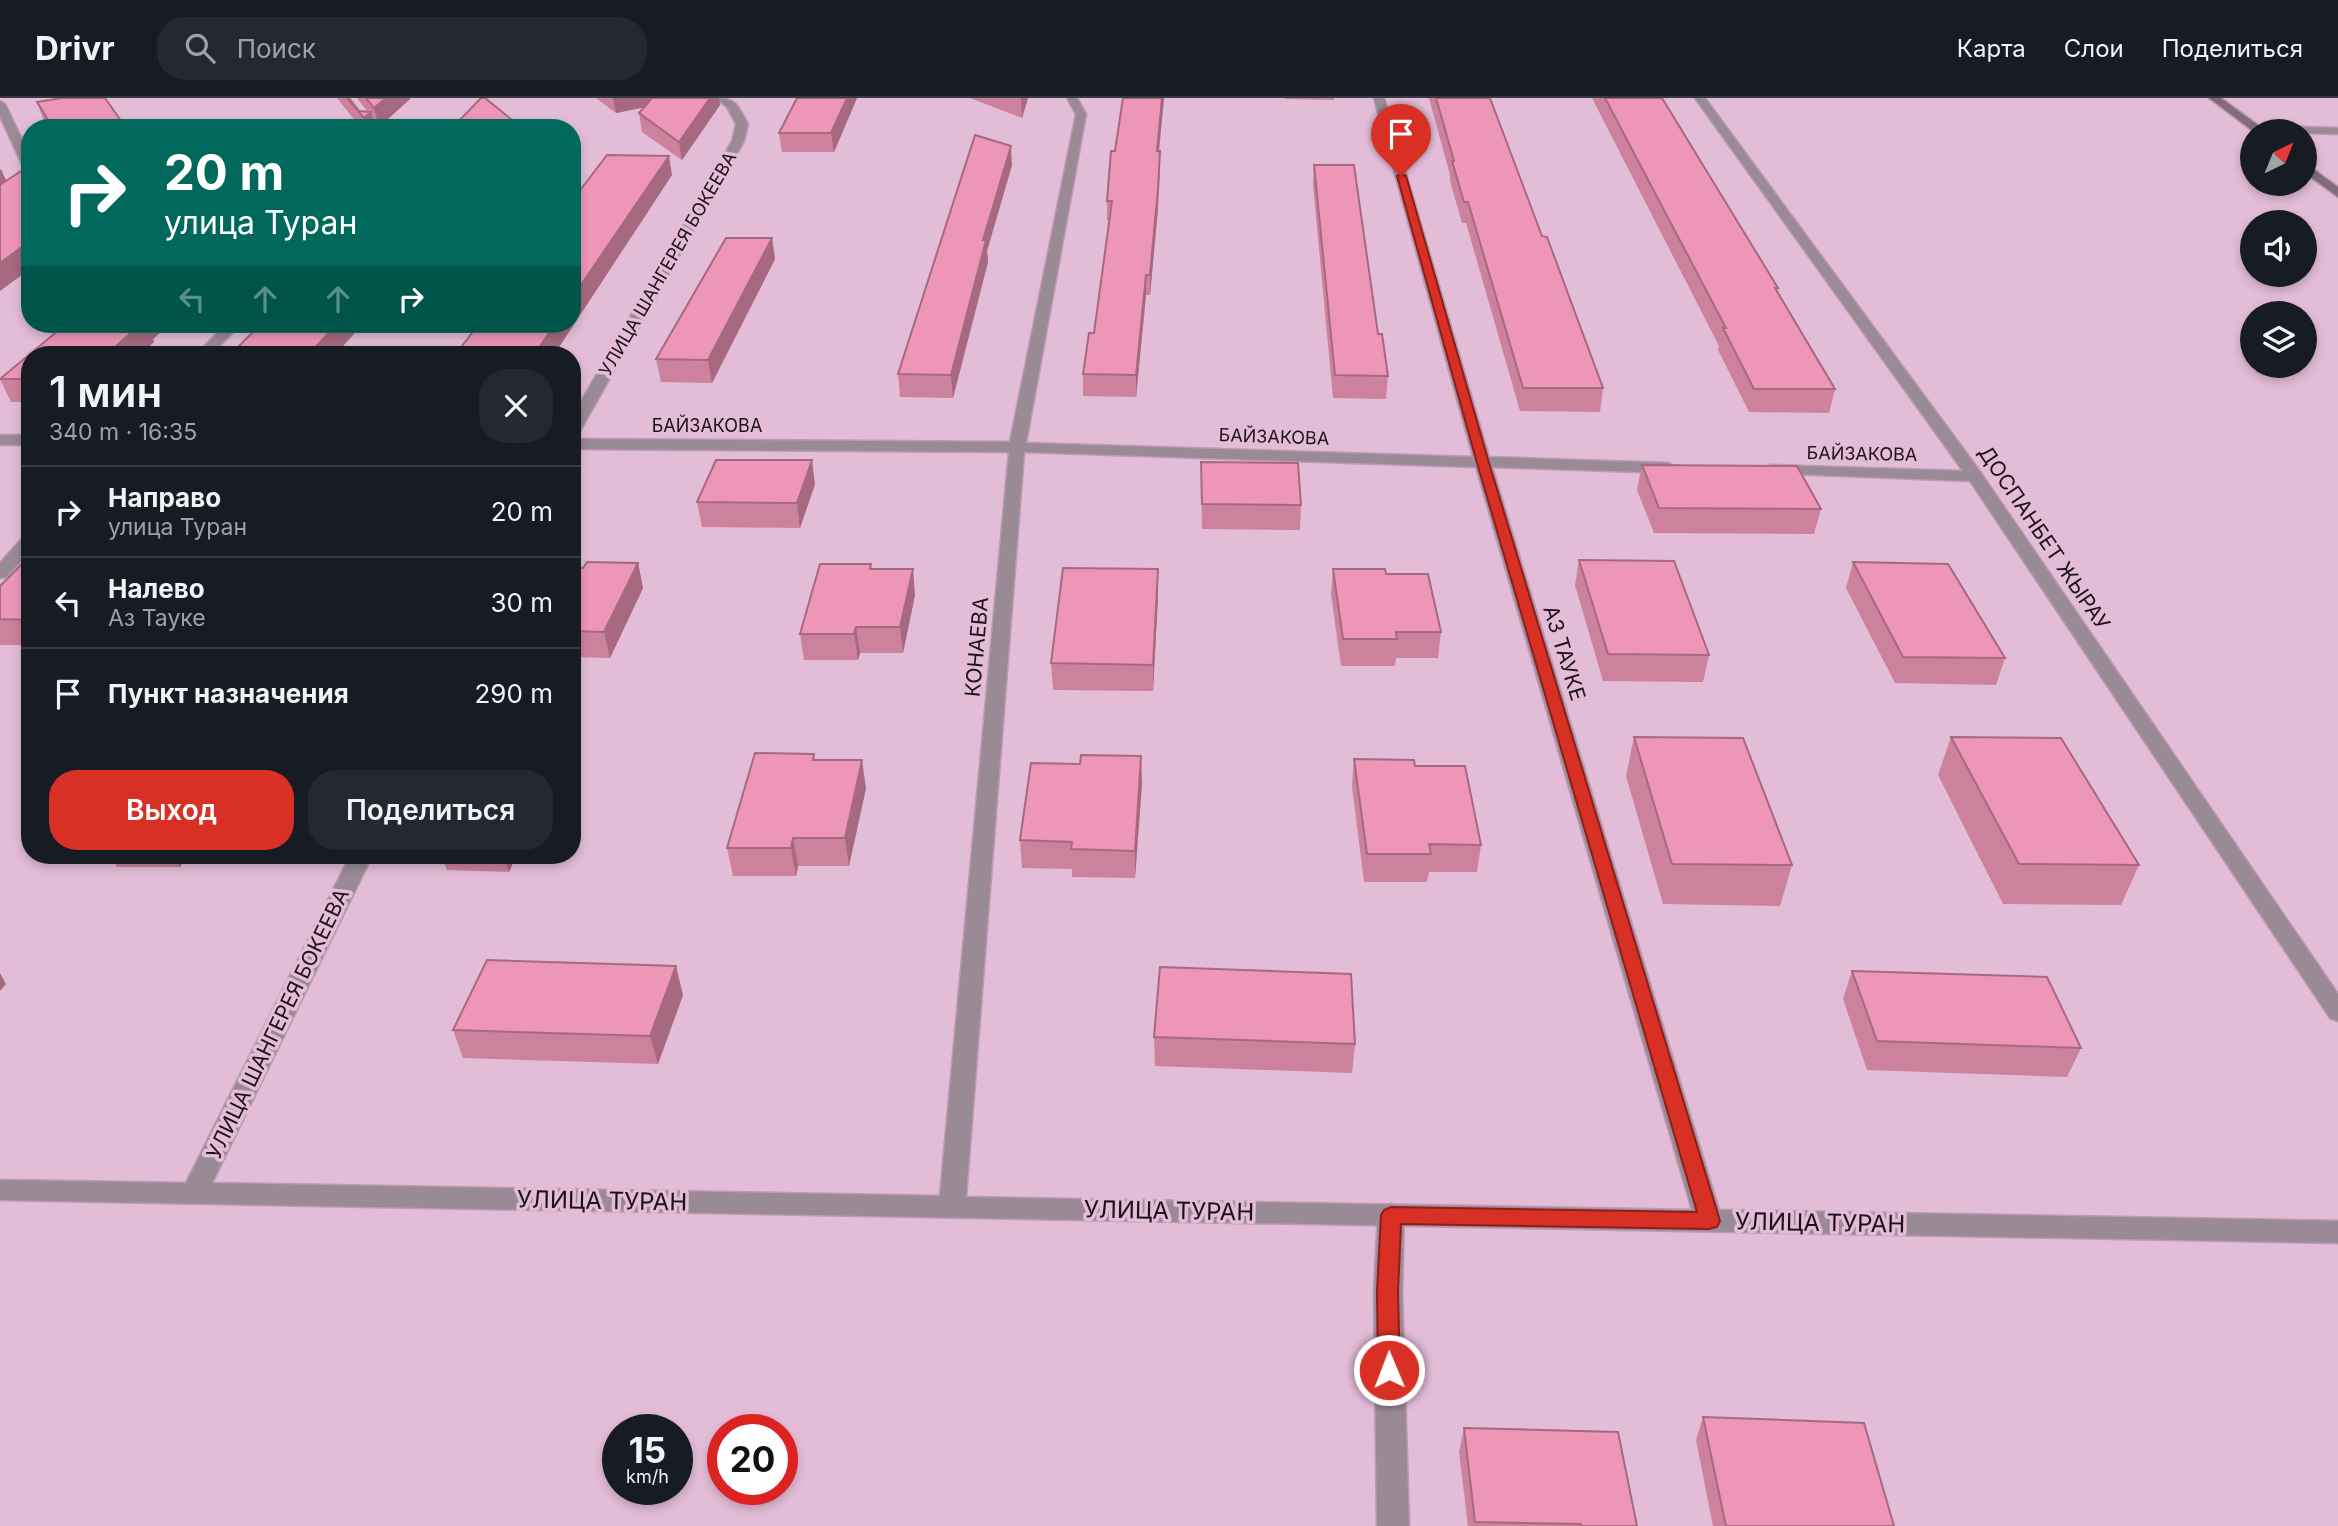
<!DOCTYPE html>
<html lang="ru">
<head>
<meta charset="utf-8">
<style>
	body { margin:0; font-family:Inter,sans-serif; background:#242831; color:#f1f3f6; height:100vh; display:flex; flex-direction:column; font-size:26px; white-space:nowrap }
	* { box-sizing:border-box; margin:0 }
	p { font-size:23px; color:#9ea1a6 }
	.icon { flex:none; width:38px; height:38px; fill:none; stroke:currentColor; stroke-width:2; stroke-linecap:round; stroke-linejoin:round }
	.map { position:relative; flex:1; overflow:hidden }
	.side { position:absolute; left:21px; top:248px; width:560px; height:518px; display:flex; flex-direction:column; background:#171b24; border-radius:28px; box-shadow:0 4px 10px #0003 }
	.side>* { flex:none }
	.guide { position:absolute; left:21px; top:21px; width:560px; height:214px; border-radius:28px; box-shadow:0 4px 10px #0003; background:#00695c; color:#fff; overflow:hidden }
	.needle { width:46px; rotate:43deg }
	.controls { position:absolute; left:2240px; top:21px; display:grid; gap:14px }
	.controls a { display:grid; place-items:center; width:77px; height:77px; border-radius:50%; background:#171b24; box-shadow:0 4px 10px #0003; font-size:35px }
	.speed { position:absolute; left:602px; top:1316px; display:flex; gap:14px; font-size:35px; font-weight:700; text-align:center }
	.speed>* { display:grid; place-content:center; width:91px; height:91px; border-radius:50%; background:#171b24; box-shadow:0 4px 10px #0003; line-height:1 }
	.speed small { font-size:18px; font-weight:400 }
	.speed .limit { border:10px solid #d22; background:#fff; color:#111 }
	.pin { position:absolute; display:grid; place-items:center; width:60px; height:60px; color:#fff; margin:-72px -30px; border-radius:50% 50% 50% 0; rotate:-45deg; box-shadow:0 0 7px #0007 }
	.pin .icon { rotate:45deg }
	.me { position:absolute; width:77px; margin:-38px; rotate:359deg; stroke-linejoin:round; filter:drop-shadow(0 0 5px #0008) }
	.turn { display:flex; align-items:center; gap:24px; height:147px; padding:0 28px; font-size:32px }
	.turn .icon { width:91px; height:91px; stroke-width:2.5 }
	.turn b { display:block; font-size:49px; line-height:60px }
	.lanes { display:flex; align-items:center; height:66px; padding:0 28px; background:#0003; justify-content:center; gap:35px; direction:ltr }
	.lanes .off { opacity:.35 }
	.round { display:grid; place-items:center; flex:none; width:74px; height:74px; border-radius:28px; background:#242831 }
	.summary { display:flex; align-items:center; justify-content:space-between; height:119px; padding:0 28px }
	h1 { font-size:42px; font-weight:600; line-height:52px }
	.cta { display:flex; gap:14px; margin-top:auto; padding:14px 28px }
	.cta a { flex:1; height:80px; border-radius:28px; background:#d93025; color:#fff; font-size:28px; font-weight:600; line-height:80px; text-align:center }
	.cta a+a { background:#242831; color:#f1f3f6 }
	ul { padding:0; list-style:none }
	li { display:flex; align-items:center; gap:21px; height:91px; padding:0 28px; border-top:2px solid #363941 }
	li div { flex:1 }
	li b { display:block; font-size:26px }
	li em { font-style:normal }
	header { display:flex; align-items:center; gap:42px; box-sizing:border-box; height:98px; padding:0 35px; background:#171b24; border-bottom:2px solid #363941 }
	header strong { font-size:33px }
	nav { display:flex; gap:38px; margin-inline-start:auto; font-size:24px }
	.search { width:490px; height:63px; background:#242831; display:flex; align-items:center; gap:18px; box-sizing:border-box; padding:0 24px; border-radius:28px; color:#9ea1a6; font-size:26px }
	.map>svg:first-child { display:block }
</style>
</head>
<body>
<header>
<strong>Drivr</strong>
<div class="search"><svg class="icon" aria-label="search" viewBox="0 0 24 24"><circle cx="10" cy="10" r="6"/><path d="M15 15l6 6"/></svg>Поиск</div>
<nav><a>Карта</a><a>Слои</a><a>Поделиться</a></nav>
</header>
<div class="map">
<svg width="2338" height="1428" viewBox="0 0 2338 1428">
	<rect width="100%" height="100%" fill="#e3bcd8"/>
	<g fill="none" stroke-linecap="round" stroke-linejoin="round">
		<defs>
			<path id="lane" d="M1391 1106 1400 1109 1404 1117 1402 1194 1409 1428H1377L1374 1194 1378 1117 1382 1109Z"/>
			<g id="street">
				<path d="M716 0C737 0 738 9 748 26L744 43 580 333 572 338V319L732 43 736 26 727 9Z"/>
				<path d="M1067 0H1077L1086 16 1026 345 1473 359 1374 0H1384L1489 359 1669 365 1677 370 1669 375 1492 369 1719 1112 2338 1123V1145L0 1102V1082L186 1085 350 758H372L212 1085 940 1098 1009 354 572 351V341L1010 344 1076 16ZM1024 354 1476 369 1692 1112 966 1099Z"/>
				<path d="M1695 0H1705L1981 375 2338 896V923L2330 920 1970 383 1765 375 1763 372 1771 367 1963 373Z"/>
				<path d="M0 3 5 6 30 58V74L24 71 0 18Z"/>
				<path d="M2258 28 2338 30V36L2254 33V29Z"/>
				<path d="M226 226H241L211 257H196Z"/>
				<rect x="0" y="337" width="30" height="10"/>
				<path d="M30 437V453L6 479 0 480V465L24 438Z"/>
			</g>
			<g id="secondary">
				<path d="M2209 0H2221L2266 33H2253Z"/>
				<path d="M2305 65 2338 89V99L2305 75Z"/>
			</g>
		</defs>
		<!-- lane casing -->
		<use href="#lane" stroke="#bc9ab2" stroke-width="3"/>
		<!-- street casing -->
		<use href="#street" stroke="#bc9ab2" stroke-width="3"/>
		<!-- secondary casing -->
		<use href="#secondary" stroke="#bc9ab2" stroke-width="3"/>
		<!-- lane -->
		<use href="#lane" fill="#9a8a96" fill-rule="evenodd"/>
		<!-- street -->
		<use href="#street" fill="#9a8a96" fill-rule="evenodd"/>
		<!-- secondary -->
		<use href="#secondary" fill="#836b7c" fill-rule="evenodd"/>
	</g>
	<!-- wall -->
	<g fill="#cc819d">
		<path d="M337 0H349L359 13H367L357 0H411L379 29 372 20 375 30H361Z"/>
		<path d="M596 0H719L720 7 682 62 642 34 639 15 644 9 616 15Z"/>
		<path d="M857 0 834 54H782L779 35Z"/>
		<path d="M970 0H1028L1022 20Z"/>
		<path d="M1123 0H1164L1159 53 1160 72 1158 110 1150 197H1146L1136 299 1083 298V276L1094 235 1109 122H1107V103Z"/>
		<path d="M1285 0H1334V2L1285 1Z"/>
		<path d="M1429 0H1490L1542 138 1603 290 1600 314 1520 313 1466 125H1462L1450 83V77Z"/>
		<path d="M1592 0H1662L1778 190 1777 193 1835 291 1829 315 1749 314 1718 252 1719 248Z"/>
		<path d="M37 4 126 30H48L44 23Z"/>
		<path d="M1012 67 987 153 988 164 953 300 900 299 898 276Z"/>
		<path d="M1314 67 1378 236 1388 278 1386 301 1333 300 1313 87Z"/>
		<path d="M772 140 775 161 712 285 661 284 656 261Z"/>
		<path d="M66 226H169L153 241 154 244 140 257H30V304H11L0 281Z"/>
		<path d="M1201 364 1301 407 1300 432 1202 431Z"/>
		<path d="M1642 367 1821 411 1814 436 1654 435 1637 392Z"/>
		<path d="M815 386 800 430 702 429 697 404Z"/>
		<path d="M1579 462 1709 557 1703 584 1603 583 1575 487Z"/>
		<path d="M30 464V547H0V488Z"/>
		<path d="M1853 464 2005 560 1996 587 1895 585 1846 490Z"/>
		<path d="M638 465 643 490 610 560 572 559V470H583Z"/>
		<path d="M871 471 915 497 903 555H860L858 562H804L800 536Z"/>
		<path d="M1158 471V497L1153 593 1053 592 1051 565Z"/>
		<path d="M1333 471 1386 476 1441 534 1438 560H1396L1395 568H1341L1331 496Z"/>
		<path d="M1634 639 1792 767 1780 808 1663 806 1626 678Z"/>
		<path d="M1951 639 2139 767 2121 807 2003 806 1938 677Z"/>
		<path d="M814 656 815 662 866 690 849 768H798L796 778H733L727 750Z"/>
		<path d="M1354 661 1415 668 1481 747 1477 774H1429L1427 784H1364L1352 688Z"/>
		<path d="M1142 685 1135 780 1072 779V771L1022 770 1020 742Z"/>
		<path d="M111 758H238L237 760H185L180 769H117Z"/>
		<path d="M397 758H516L509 774 447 772 444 765 400 764Z"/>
		<path d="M1852 873 2081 950 2067 979 1867 972 1843 901Z"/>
		<path d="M683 897 658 966 463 960 453 932Z"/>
		<path d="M1154 939 1355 946 1352 975 1155 968Z"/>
		<path d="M1703 1319 1894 1428H1713L1696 1342Z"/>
		<path d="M1464 1330 1637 1428H1468L1459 1354Z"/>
	</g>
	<!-- shaded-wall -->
	<g fill="#a66980">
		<path d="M386 0H411L379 29 374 10Z"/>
		<path d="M613 0H665L666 5 616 15Z"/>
		<path d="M710 0H719L720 7 682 62 679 44Z"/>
		<path d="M847 0H857L834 54 831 35Z"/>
		<path d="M1021 0H1028L1022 20 1021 2Z"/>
		<path d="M1162 0H1164L1157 72V53Z"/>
		<path d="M371 14 375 30H366L364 20Z"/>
		<path d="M1011 48 1012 67 987 153 988 164 953 300 951 277 983 142Z"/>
		<path d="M1160 53 1158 110 1150 197V177Z"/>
		<path d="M669 58 672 77 554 257H534L555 226H572V200Z"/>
		<path d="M1 71 10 91 0 99V72Z"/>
		<path d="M772 140 775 161 712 285 708 262Z"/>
		<path d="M30 143V171L0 193V165Z"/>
		<path d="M1146 177V197L1136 299V277Z"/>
		<path d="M141 226H169L153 241 154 244 140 257H106Z"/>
		<path d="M337 226H363L335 257H308Z"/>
		<path d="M812 362 815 386 800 430 797 405Z"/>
		<path d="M638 465 643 490 610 560 604 534Z"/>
		<path d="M913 471 915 497 903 555 900 529Z"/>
		<path d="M1158 471V497L1153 593V567Z"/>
		<path d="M856 529 860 555 858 562 854 536Z"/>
		<path d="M1141 658 1142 685 1135 780V753Z"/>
		<path d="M862 662 866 690 849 768 845 740Z"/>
		<path d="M793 740 798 768 796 778 791 750Z"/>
		<path d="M174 758H184L185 760 180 769Z"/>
		<path d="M504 758H516L509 774Z"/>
		<path d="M676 868 683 897 658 966 650 938Z"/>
		<path d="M0 875 6 886 0 893Z"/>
	</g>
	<!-- building -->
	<g fill="#ed96b7" stroke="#a66980" stroke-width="2">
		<path d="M62 0H105L126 30H53L37 4Z"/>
		<path d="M347 0H349L359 13 371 14 364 20Z"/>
		<path d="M366 0H386L374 10Z"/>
		<path d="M481 0H485L517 26 514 30H452Z"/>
		<path d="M652 0H710L679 44 639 15Z"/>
		<path d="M797 0H847L831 35H779Z"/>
		<path d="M1123 0H1162L1157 53H1160L1158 91 1150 177H1146L1136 277 1083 276 1089 235H1094L1112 103H1107L1111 53H1115Z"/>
		<path d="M1436 0H1490L1542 138 1547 139 1603 290H1523L1468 104H1464L1452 63H1454Z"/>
		<path d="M1605 0H1662L1778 190H1775L1835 291H1754L1723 230H1726Z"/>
		<path d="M975 37 1011 48 983 142H986L951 277 898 276Z"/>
		<path d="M607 57 669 58 572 200V103Z"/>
		<path d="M1314 67H1354L1378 236H1382L1388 278 1335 277Z"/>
		<path d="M24 71H30V143L0 165V87Z"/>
		<path d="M726 140H772L708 262 656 261Z"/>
		<path d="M66 226H141L106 257H30V281H0Z"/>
		<path d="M261 226H337L308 257H230Z"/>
		<path d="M479 226H555L534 257H455Z"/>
		<path d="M716 362H812L797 405 697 404Z"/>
		<path d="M1201 364 1298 365 1301 407 1202 406Z"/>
		<path d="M1642 367 1797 368 1821 411 1659 410Z"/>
		<path d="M1579 462 1674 463 1709 557 1608 556Z"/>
		<path d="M25 463 30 464V522L0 521V488Z"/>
		<path d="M587 464 638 465 604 534 572 533V470H583Z"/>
		<path d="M1853 464 1948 466 2005 560 1903 559Z"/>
		<path d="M820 466H871L870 471H913L900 529H856L854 536H800Z"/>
		<path d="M1063 470 1158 471 1153 567 1051 565Z"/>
		<path d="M1333 471H1385L1386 476H1428L1441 534H1396L1397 541H1343Z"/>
		<path d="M1634 639 1743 640 1792 767 1672 766Z"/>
		<path d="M1951 639 2061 640 2139 767 2019 766Z"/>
		<path d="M755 655 814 656 813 662H862L845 740H793L791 750H727Z"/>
		<path d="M1081 657 1141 658 1135 753 1071 751 1072 744 1020 742 1031 665 1080 666Z"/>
		<path d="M1354 661 1414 662 1415 668H1465L1481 747 1429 746 1431 756H1367Z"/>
		<path d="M487 862 676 868 650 938 453 932Z"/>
		<path d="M1160 869 1351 876 1355 946 1154 939Z"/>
		<path d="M1852 873 2047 879 2081 950 1877 943Z"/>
		<path d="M1703 1319 1864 1325 1894 1428H1726Z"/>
		<path d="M1464 1330 1618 1334 1637 1428H1582L1581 1426 1475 1424Z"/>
	</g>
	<!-- route -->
	<path fill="#d93025" stroke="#8d1f18" stroke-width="2" d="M1401 76 1406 78 1489 365 1720 1123 1717 1129 1709 1131 1401 1126 1398 1194 1400 1272 1397 1279 1389 1282 1382 1279 1378 1272 1377 1194 1381 1117 1384 1112 1391 1109 1697 1114 1477 365 1397 78Z"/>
	<g text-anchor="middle" stroke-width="7" stroke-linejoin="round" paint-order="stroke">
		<!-- far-street labels -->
		<g font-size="18" fill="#1e111b" stroke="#e3bcd8">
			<text transform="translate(668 166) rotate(-60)" y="6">УЛИЦА ШАНГЕРЕЯ БОКЕЕВА</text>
			<text x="707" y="334">БАЙЗАКОВА</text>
			<text transform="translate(1274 339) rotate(2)" y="6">БАЙЗАКОВА</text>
			<text transform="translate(1862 356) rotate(1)" y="6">БАЙЗАКОВА</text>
		</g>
		<!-- street labels -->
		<g font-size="21" fill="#1e111b" stroke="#e3bcd8">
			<text transform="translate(2044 440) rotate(56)" y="7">ДОСПАНБЕТ ЖЫРАУ</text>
			<text transform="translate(977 549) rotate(-85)" y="7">КОНАЕВА</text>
			<text transform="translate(1564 555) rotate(73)" y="7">АЗ ТАУКЕ</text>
			<text transform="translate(278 926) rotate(-64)" y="7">УЛИЦА ШАНГЕРЕЯ БОКЕЕВА</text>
		</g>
		<!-- near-street labels -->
		<g font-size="24" fill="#1e111b" stroke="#e3bcd8">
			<text transform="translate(602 1103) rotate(1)" y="8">УЛИЦА ТУРАН</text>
			<text transform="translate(1169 1113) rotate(1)" y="8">УЛИЦА ТУРАН</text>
			<text transform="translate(1820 1125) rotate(1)" y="8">УЛИЦА ТУРАН</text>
		</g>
	</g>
</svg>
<div class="controls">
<a><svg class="needle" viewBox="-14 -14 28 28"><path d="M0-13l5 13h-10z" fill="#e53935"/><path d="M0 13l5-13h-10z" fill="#9ea1a6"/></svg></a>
<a><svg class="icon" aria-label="sound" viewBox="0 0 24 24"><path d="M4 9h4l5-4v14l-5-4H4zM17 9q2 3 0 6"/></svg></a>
<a><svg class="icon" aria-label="layers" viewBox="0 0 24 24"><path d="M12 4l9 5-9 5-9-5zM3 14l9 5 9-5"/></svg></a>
</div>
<div class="speed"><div>15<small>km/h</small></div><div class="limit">20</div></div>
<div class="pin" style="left:1401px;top:78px;background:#d93025"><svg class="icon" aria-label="arrive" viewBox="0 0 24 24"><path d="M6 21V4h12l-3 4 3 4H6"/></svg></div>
<svg class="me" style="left:1389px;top:1272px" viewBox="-20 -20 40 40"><circle r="17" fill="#d93025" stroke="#fff" stroke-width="3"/><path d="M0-11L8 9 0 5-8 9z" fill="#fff"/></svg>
<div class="guide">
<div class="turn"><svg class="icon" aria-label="right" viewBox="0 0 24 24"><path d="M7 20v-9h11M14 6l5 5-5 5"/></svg><div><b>20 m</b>улица Туран</div></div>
<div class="lanes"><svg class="icon off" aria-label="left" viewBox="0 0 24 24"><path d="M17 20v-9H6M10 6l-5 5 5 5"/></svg><svg class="icon off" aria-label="ahead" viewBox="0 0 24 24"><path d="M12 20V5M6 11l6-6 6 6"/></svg><svg class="icon off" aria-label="ahead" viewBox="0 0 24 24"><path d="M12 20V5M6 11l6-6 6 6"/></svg><svg class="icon" aria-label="right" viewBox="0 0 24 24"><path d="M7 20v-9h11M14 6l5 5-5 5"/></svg></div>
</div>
<section class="side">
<div class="summary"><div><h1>1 мин</h1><p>340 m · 16:35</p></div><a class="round"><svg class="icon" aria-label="close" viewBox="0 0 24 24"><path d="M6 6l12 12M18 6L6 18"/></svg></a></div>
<ul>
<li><svg class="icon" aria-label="right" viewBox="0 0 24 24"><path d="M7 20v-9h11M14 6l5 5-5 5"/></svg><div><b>Направо</b><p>улица Туран</p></div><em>20 m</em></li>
<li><svg class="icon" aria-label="left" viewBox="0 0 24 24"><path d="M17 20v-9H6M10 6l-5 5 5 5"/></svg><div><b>Налево</b><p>Аз Тауке</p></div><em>30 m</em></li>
<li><svg class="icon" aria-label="arrive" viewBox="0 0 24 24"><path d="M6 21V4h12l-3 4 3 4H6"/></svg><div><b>Пункт назначения</b></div><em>290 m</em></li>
</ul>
<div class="cta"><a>Выход</a><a>Поделиться</a></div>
</section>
</div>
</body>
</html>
